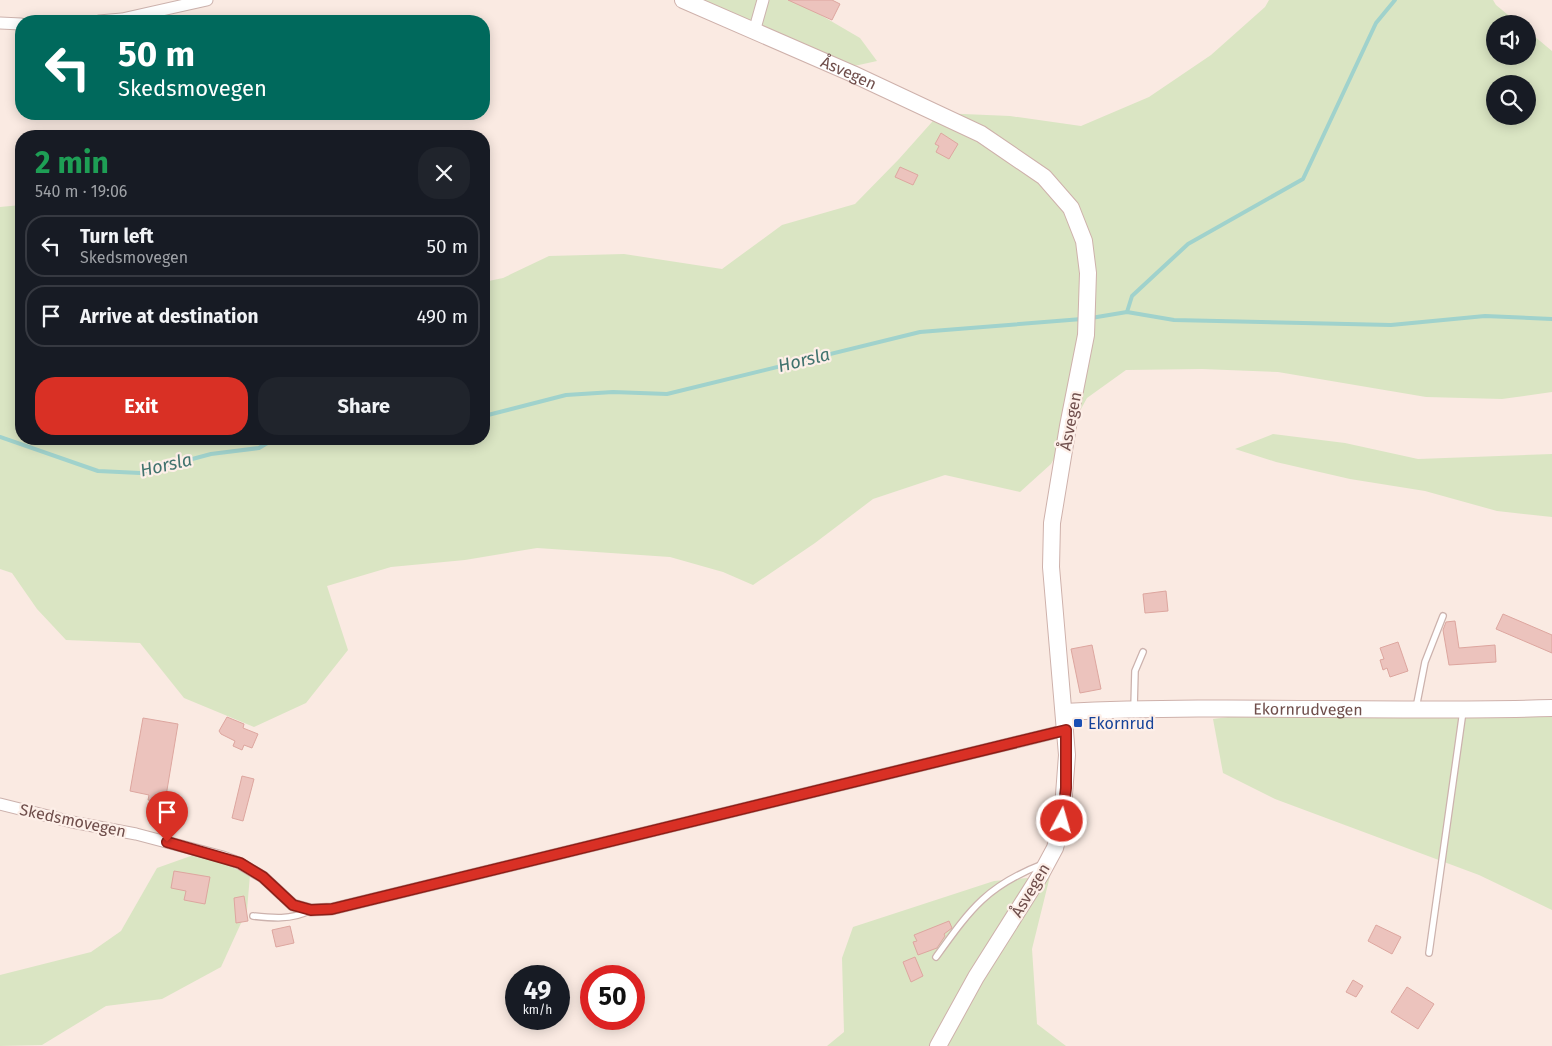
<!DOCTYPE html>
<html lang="en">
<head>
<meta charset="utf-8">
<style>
	body { margin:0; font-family:"Fira Sans",sans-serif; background:#20242c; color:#f1f3f6; height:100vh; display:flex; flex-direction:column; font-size:19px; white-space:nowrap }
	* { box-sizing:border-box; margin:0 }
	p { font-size:16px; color:#9ea1a6 }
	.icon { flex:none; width:28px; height:28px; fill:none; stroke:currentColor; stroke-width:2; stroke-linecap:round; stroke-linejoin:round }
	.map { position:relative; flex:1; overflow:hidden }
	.details { position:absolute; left:15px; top:130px; width:475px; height:315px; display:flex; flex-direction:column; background:#171b24; border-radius:20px; box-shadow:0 2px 12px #0003 }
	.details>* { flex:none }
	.top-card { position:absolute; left:15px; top:15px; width:475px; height:105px; border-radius:20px; box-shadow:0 2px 12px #0003; background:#00695c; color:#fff; overflow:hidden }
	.fabs { position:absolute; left:1486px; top:15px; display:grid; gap:10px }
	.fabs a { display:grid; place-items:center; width:50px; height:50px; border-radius:50%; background:#171b24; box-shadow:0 2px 12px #0003; font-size:25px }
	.speed { position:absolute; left:505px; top:965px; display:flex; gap:10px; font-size:25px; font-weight:700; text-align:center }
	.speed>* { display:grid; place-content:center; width:65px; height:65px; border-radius:50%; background:#171b24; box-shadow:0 2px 12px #0003; line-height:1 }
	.speed small { font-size:12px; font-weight:400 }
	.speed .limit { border:8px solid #d22; background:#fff; color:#111 }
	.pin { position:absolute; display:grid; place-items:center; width:42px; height:42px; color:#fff; margin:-51px -21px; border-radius:50% 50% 50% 0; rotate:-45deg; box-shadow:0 0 5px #0007 }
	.pin .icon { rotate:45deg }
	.me { position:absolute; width:55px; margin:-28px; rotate:6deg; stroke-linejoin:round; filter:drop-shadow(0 0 4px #0008) }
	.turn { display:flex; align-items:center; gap:18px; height:105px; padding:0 20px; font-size:22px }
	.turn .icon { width:65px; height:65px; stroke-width:2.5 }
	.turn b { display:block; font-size:35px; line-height:42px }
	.round { display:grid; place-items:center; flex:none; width:52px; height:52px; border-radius:20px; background:#20242c }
	.head { display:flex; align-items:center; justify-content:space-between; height:85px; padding:0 20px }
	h1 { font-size:30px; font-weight:700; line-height:38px; color:#1e9e55 }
	.button { display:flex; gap:10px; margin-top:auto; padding:10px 20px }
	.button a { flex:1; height:58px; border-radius:20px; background:#d93025; color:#fff; font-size:20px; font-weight:700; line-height:58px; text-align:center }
	.button a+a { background:#20242c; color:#f1f3f6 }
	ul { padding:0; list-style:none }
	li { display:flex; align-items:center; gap:15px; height:62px; margin:0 10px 8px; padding:0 10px; border:2px solid #363941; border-radius:20px }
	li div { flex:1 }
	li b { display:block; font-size:19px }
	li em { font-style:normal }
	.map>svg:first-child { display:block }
</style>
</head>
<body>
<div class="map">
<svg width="1552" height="1046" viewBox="0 0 1552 1046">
	<rect width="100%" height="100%" fill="#faeae2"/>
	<!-- green -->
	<g fill="#dae5c3" fill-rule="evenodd">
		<path d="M691 0H795L860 38 877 61 845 68Z"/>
		<path d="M1269 0H1493L1496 5 1519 24H1495V56H1528V31L1552 51V392L1502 399 1426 397 1278 372 1202 369 1126 370 1087 398 1051 464 1020 492 945 475 873 499 815 543 753 585 723 572 670 557 537 548 465 560 391 567 327 586 348 650 306 703 254 727 184 698 140 643 66 640 37 609 12 573 0 569V207L21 205V439H484V282L503 278 549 256 624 254 722 269 782 225 855 204 899 159 940 113 1010 116 1081 126 1149 97 1211 55 1265 7ZM1495 84H1528V116H1495Z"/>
		<path d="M1273 434 1345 443 1418 459 1552 454V517L1497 511 1425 491 1350 479 1276 462 1235 449Z"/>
		<path d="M1552 704V910L1479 875 1275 799 1223 773 1213 719 1287 709Z"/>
		<path d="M199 853 250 875 247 910 221 967 162 999 106 1006 42 1045 0 1046V975L91 952 121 931 157 868Z"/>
		<path d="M1050 876 1032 949 1037 1024 1066 1046H827L844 1032 842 958 853 927 994 881Z"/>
	</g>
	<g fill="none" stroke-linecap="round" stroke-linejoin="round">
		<!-- stream -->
		<g stroke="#a0d2cc" stroke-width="4">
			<path d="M1127 312 1132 296 1188 244 1303 179 1376 23 1395 0"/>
			<path d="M1091 318 1127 312 1174 320 1391 325 1485 316 1552 319"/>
			<path d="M484 416 566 395 613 392 667 394 920 332 1082 319"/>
			<path d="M0 437 98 471 140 473 211 454 259 448 274 439"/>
		</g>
	</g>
	<!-- building -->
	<g fill="#ecc3bd" stroke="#dda69f">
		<path d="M788 0H832L840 4 832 20Z"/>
		<path d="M941 133 958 144 949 159 936 152 939 146 935 144Z"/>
		<path d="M900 167 918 175 913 185 895 177Z"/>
		<path d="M1166 591 1168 611 1145 613 1143 594Z"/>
		<path d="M1503 614 1552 635V653L1496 629Z"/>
		<path d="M1455 621 1459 648 1495 645 1496 662 1449 665 1443 630 1446 622Z"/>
		<path d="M1398 642 1408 671 1390 677 1387 668 1383 670 1380 660 1384 659 1380 648Z"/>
		<path d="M1092 645 1101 689 1080 693 1071 649Z"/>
		<path d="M227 717 244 724 243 728 258 734 252 748 244 745 242 750 233 746 235 741 221 734 219 731Z"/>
		<path d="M143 718 178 724 166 796H168L166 809 155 807 156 801 148 800 149 795 130 791Z"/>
		<path d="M242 776 254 779 243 821 232 818Z"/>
		<path d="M174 871 210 877 205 904 184 900 186 891 171 888Z"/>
		<path d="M244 896 248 921 236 923 234 898Z"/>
		<path d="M949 921 952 928 944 934 945 936 937 948 918 955 913 942 917 941 914 935Z"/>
		<path d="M1376 925 1401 937 1392 954 1368 941Z"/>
		<path d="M290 926 294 943 276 947 272 930Z"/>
		<path d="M915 957 923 976 911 982 903 962Z"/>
		<path d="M1353 980 1363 986 1356 997 1346 992Z"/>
		<path d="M1407 987 1434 1004 1418 1029 1391 1012Z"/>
	</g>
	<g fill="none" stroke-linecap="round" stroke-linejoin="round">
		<defs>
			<g id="lane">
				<path d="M1134 708 1135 671 1143 652"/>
				<path d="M1416 708 1425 662 1443 616"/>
				<path d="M253 916C272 918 291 920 309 911"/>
				<path d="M1429 953 1463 711"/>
				<path d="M936 957C970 910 986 886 1043 864"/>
			</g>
			<g id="street">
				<path d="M99 21 122 19 207 0"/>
				<path d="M0 23 21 24"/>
				<path d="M754 32 763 0"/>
				<path d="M0 804 72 822 136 834 223 857 239 863 263 877 293 905 311 910 332 909 1066 730"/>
			</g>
			<g id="secondary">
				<path id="s1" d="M683 0 853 74 981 134 1044 177 1071 208 1084 241 1088 273 1086 335 1068 426 1052 523 1051 567 1067 755 1062 821 1055 848 1041 874 976 977 938 1046"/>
				<path id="s2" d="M1064 712C1227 704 1390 713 1552 708"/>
			</g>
		</defs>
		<!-- lane casing -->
		<use href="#lane" stroke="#ccb2ad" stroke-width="8"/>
		<!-- street casing -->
		<use href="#street" stroke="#ccb2ad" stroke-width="13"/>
		<!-- secondary casing -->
		<use href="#secondary" stroke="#ceb1ab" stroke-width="18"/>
		<!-- lane -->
		<use href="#lane" stroke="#fff" stroke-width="5.5"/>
		<!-- street -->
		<use href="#street" stroke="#fff" stroke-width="11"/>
		<!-- secondary -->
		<use href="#secondary" stroke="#fff" stroke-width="16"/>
	</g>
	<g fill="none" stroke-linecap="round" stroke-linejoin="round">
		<defs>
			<path id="route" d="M167 842 240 863 263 877 293 905 311 910 332 909 1066 730V788L1062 821"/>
		</defs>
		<!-- route casing -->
		<use href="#route" stroke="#8d1f18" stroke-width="12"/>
		<!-- route -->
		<use href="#route" stroke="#d93025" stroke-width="9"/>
	</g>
	<!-- markers -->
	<rect fill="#1a4fb4" stroke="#fdefe8" stroke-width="2" x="1073" y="718" width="10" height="10" rx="2.5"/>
	<g text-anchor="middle" stroke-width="4.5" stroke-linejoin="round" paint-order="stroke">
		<!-- street labels -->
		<g font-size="16" fill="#6f4e4b" stroke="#fdefe8">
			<text dy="6" stroke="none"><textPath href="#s1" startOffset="181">Åsvegen</textPath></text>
			<text transform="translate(1070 421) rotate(-79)" y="6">Åsvegen</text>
			<text dy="6" stroke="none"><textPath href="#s2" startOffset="244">Ekornrudvegen</textPath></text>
			<text transform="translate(73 820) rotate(12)" y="6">Skedsmovegen</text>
			<text transform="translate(1030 890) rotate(-59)" y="6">Åsvegen</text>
		</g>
		<!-- transit labels -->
		<g font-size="16" fill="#164399" stroke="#fdefe8" text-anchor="start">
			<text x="1088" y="729">Ekornrud</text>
		</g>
		<!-- water labels -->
		<g font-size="18" font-style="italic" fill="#41736e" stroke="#fdefe8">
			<text transform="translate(804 360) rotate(-14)" y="6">Horsla</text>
			<text transform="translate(166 465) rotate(-13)" y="6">Horsla</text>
		</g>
	</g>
</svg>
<div class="fabs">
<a><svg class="icon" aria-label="sound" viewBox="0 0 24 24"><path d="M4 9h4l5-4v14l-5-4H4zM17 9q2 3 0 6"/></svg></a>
<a><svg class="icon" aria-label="search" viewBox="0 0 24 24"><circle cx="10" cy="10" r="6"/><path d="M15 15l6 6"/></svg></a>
</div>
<div class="speed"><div>49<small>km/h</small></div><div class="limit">50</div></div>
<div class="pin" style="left:167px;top:842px;background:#d93025"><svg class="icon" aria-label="arrive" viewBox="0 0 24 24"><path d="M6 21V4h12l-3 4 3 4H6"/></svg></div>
<svg class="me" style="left:1062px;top:821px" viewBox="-20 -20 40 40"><circle r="17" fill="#d93025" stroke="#fff" stroke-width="3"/><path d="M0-11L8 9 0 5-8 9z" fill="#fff"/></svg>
<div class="top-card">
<div class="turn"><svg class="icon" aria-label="left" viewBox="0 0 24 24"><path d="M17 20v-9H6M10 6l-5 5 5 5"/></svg><div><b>50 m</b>Skedsmovegen</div></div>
</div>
<section class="details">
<div class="head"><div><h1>2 min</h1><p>540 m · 19:06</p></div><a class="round"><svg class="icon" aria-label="close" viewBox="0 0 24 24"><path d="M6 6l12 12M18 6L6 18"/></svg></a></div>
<ul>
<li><svg class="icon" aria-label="left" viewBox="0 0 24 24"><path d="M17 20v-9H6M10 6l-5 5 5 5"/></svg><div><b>Turn left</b><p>Skedsmovegen</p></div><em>50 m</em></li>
<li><svg class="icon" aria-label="arrive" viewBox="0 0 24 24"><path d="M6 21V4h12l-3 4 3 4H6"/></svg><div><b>Arrive at destination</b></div><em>490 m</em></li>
</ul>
<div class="button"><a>Exit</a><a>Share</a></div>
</section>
</div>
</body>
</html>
